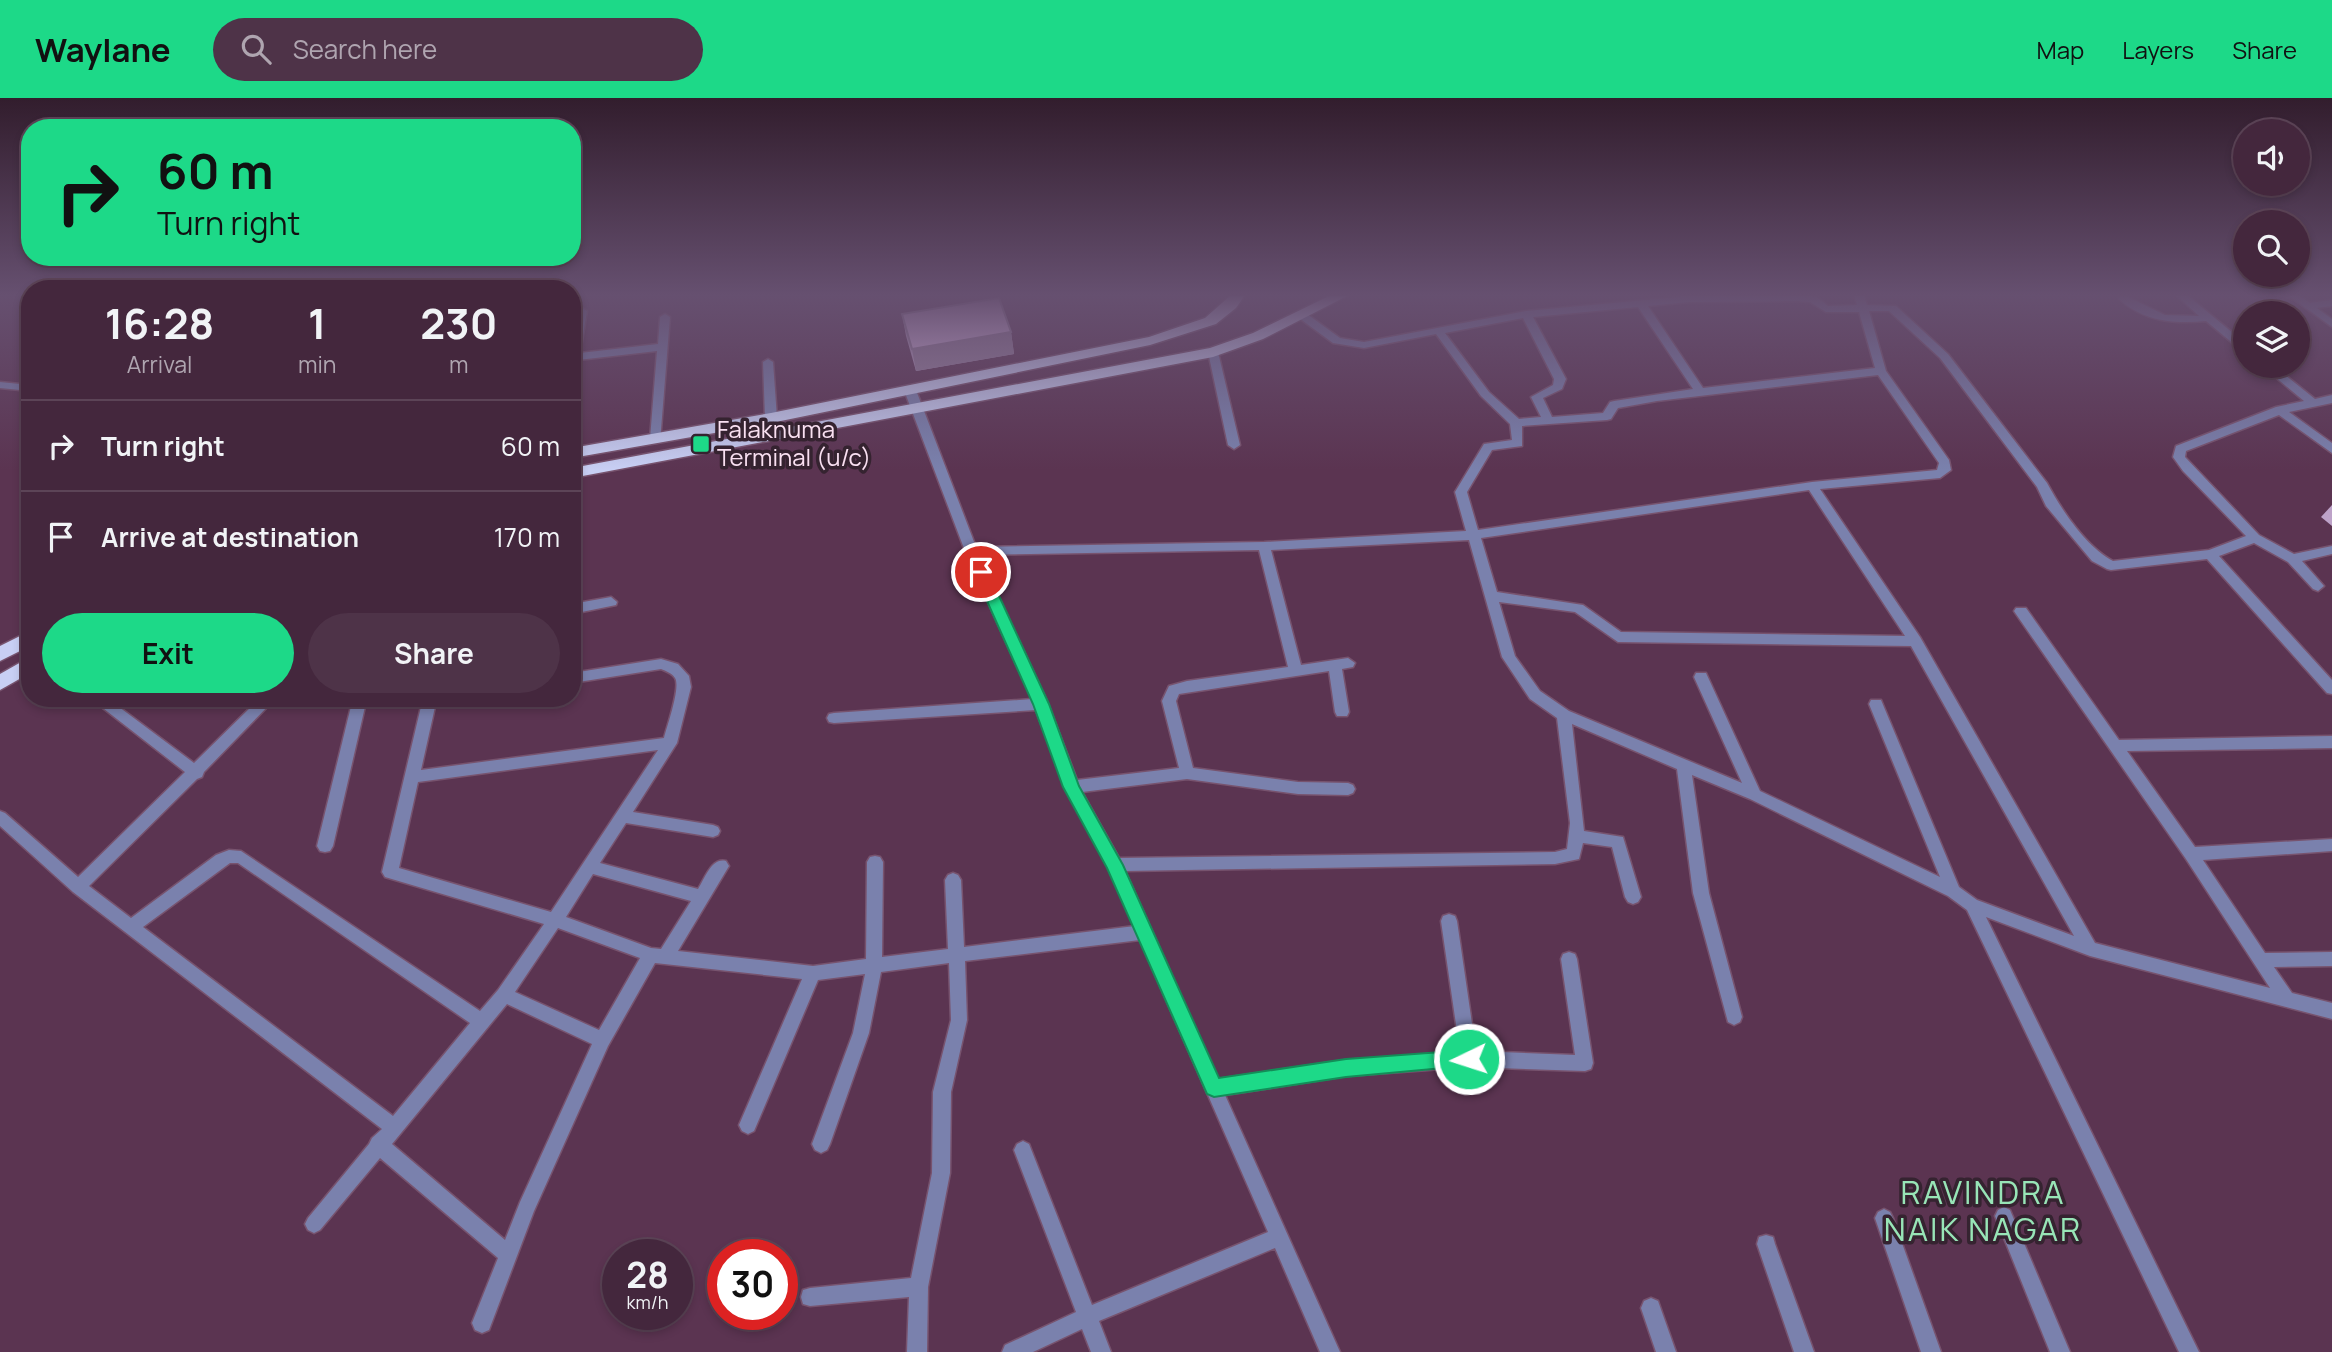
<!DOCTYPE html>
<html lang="en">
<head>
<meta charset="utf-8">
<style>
	body { margin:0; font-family:Manrope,sans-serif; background:#4e3348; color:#f1f3f6; height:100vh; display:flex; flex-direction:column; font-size:26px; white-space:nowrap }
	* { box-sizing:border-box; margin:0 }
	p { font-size:23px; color:#afa5b0 }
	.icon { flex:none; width:38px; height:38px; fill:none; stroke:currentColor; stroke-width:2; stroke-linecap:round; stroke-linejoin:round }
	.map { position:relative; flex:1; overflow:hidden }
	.drawer { position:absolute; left:21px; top:182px; width:560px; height:427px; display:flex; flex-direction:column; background:#44273d; border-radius:28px; box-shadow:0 4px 10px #0003,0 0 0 2px #5c4457 }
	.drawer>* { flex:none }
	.guide { position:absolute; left:21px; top:21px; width:560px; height:147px; border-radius:28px; box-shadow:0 4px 10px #0003,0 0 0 2px #5c4457; background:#1dd988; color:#111; overflow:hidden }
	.fabs { position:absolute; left:2233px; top:21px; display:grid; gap:14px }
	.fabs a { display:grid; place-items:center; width:77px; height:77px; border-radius:50%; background:#44273d; box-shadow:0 4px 10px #0003,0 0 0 2px #5c4457; font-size:35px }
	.speed { position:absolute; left:602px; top:1141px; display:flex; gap:14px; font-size:35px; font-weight:700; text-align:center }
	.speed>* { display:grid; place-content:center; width:91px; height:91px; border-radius:50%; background:#44273d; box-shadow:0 4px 10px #0003,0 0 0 2px #5c4457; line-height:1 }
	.speed small { font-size:18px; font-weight:400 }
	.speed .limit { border:10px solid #d22; background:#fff; color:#111 }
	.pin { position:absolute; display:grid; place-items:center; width:60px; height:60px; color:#fff; margin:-30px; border:4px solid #fff; border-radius:50%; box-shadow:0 2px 7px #0007 }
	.me { position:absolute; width:77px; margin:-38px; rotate:266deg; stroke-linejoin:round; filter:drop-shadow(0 0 5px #0008) }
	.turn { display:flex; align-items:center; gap:24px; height:147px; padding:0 21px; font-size:32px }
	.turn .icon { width:91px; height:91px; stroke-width:2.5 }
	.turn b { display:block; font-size:49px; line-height:60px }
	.eta { display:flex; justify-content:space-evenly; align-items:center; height:119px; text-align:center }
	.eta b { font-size:42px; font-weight:700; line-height:49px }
	.primary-button { display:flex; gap:14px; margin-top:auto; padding:14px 21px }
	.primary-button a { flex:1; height:80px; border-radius:42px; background:#1dd988; color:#111; font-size:28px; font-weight:700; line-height:80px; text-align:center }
	.primary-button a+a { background:#4e3348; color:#f1f3f6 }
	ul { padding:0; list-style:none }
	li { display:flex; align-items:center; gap:21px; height:91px; padding:0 21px; border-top:2px solid #5c4457 }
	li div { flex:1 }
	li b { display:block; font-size:26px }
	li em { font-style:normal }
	header { display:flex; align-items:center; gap:42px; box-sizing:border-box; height:98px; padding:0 35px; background:#1dd988; color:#111 }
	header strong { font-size:33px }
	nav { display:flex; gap:38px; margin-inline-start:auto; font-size:24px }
	.search { width:490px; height:63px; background:#4e3348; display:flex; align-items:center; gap:18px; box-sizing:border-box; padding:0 24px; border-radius:38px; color:#afa5b0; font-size:26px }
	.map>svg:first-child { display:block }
</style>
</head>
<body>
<header>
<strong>Waylane</strong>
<div class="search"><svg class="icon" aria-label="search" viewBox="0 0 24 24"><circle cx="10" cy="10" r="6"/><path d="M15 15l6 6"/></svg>Search here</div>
<nav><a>Map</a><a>Layers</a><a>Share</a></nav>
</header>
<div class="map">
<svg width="2332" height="1254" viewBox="0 0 2332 1254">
	<rect width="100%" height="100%" fill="#5b3451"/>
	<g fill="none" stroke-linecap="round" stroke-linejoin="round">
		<defs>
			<g id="minor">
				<path d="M1797 197 1817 199 1828 208 1857 207 1854 197H1864L1867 207 1896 208 1948 256 2047 385C2061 411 2086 449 2113 463L2209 452 2246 438 2183 373 2173 359 2176 348 2276 309 2304 303 2262 268H2274L2315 301 2332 297V305L2289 314 2332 345V355L2279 317 2186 353 2185 359 2259 437 2294 456 2332 448V456L2302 463 2324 488 2318 493 2313 491 2288 464 2254 445 2219 458 2332 582V596L2327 595 2207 461 2111 472 2107 471 2092 463 2046 408 2037 389 1940 260 1889 213H1869L1886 273 1949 362 1951 372 1940 380 1820 391 1920 539 2095 845 2270 890 2186 761 2016 516 2014 513 2016 510H2026L2119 642 2332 638V650L2127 653 2195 749 2332 741V753L2203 762 2265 855 2332 854V868L2274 869 2292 895 2332 905V921L2090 858 1986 819 2199 1254H2179L1967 812 1948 798 1750 701 1692 677 1709 795 1742 919 1740 924 1734 927 1728 924 1693 795 1677 671 1572 626 1584 733 1623 739 1641 799 1638 804 1633 806 1628 804 1625 799 1612 749 1583 745 1579 761 1555 766 1125 773 1218 981 1346 962 1460 954 1441 823 1443 818 1449 816 1455 818 1457 823 1476 953 1575 957 1561 861 1563 856 1569 854 1575 856 1577 861 1593 965 1591 971 1585 973 1469 969 1346 978 1225 997 1340 1254H1320L1275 1150 1099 1223 1111 1254H1091L1082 1231 1033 1254H1002L1005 1247 1076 1214 1014 1052 1017 1046 1023 1043 1029 1046 1092 1207 1268 1134 1140 842 965 863 967 922 951 994 950 1075 928 1189 927 1254H907L909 1199 810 1208 803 1206 801 1199 803 1192 810 1190 911 1180 932 1075 933 994 951 922 949 865 881 874 869 935 830 1046 827 1052 821 1055 815 1052 812 1046 853 935 865 876 818 882 754 1033 748 1036 742 1033 739 1027 802 881 655 865 608 948 534 1113 489 1232 482 1235 475 1232 472 1225 498 1160 380 1060 320 1132 314 1135 308 1132 305 1126 308 1120 369 1046 372 1040 382 1031 73 794 0 728V713L5 715 78 779 185 674 90 600H107L194 665 260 600H276L204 674 202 679 197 681 89 788 131 820 216 757 229 752 241 753 480 913 498 892 544 826 385 779 382 774 423 600H437L421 672 664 640C667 628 681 589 675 580 672 575 666 573 661 571L572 585V575L661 561 678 566 689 578 691 589 677 645 633 714 713 727 718 729 720 733 718 737 713 739 626 725 600 765 698 791C705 780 712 759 726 763L729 768 678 853 813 868 866 861 867 764 870 759 875 758 880 759 883 764 882 859 948 851 945 782 948 777 953 775 958 777 961 782 964 849 1135 828 1109 770 1065 689 1036 612 834 625 829 624 827 620 829 616 834 615 1032 601 965 453 904 292 906 290H914L916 292 976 449 1264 444 1466 433 1455 394 1484 346 1512 342 1510 326 1481 298 1436 236 1364 250 1333 245 1299 220V216H1307L1340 240 1364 244 1526 213 1689 198ZM1797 203 1810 204 1826 214H1859L1875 270 1703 290 1648 208 1689 204ZM1638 209 1693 291 1614 303 1610 304 1603 315 1552 319 1543 300 1562 291 1566 281 1533 219ZM1523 220 1554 281 1553 287 1531 299 1541 319 1519 321 1489 294 1445 235ZM1878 277 1939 365 1937 372 1812 384 1478 432 1467 394 1492 352 1522 348V328L1607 322 1611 321 1618 310 1657 303ZM1809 392 1905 538 1621 534 1583 507 1497 494 1481 440ZM1469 442 1502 559 1530 601 1557 620 1570 725 1567 751 1555 754 1119 760 1082 694 1187 681 1298 696 1348 697 1353 695 1355 691 1353 687 1348 685 1298 684 1193 670 1176 603 1179 596 1329 573 1335 614 1337 618H1347L1349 614 1342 571 1353 569 1355 565 1348 560 1301 567 1271 452ZM1259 452 1288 569 1187 583 1169 588 1162 603 1179 670 1077 682 1048 606 979 457ZM1499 504 1575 514 1618 544 1911 548 2074 838 1977 802 1959 789 1881 602H1871L1869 606 1940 779 1760 693 1706 575H1696L1694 579 1742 685 1569 613 1540 593 1515 558ZM658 652 551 814 399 770 418 684ZM230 765H238L470 925 393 1018 143 829ZM593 776 691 803 661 851 651 850 566 819ZM558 830 640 860 599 932 515 894ZM507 906 592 946 520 1104 505 1142 392 1046Z"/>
				<path d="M2176 197H2187L2245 245V253L2241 252 2206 223C2175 226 2144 224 2119 201L2120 199H2128L2165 217 2199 218Z"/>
				<path d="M2332 202V208L2308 211 2303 208 2308 205Z"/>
				<path d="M582 210 587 213 580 255 658 246 660 219 665 216 670 219 660 344 656 345 650 341 657 253 578 262 576 269 572 270V237L577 213Z"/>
				<path d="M1213 251 1218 254 1240 347 1234 351 1228 347 1208 254Z"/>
				<path d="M768 261 773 264 777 320 771 324 765 320 763 264Z"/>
				<path d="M0 284 30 287V293L0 290Z"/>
				<path d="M611 499 617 504 616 507 572 516V506Z"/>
				<path d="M353 600H367L333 748 330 753 325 754 320 753 317 748Z"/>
				<path d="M2004 1109 2010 1112 2070 1254H2050L1995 1118 1998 1112Z"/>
				<path d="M1884 1111 1890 1114 1893 1120 1941 1254H1921L1875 1120 1878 1114Z"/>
				<path d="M1766 1137 1773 1139 1775 1146 1814 1254H1794L1757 1146 1759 1139Z"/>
				<path d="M1651 1200 1658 1203 1676 1254H1656L1641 1210 1644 1203Z"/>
			</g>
			<path id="tertiary" d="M2288 197H2299L2332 221V229Z"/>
			<g id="trunk">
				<path d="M1231 197H1245L1236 210 1216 226 1150 247 771 325 572 360V350L771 315 1149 239 1205 220Z"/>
				<path d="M1331 197H1349L1263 241 1213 259 572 380V370L1210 250 1253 235Z"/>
				<path d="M30 533V548L0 563V548Z"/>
				<path d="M30 559V575L0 592V576Z"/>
			</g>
		</defs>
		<!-- minor casing -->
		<use href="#minor" stroke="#77536e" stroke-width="3"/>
		<!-- tertiary casing -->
		<use href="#tertiary" stroke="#77536e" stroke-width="3"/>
		<!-- trunk casing -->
		<use href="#trunk" stroke="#77536e" stroke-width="3"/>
		<!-- minor -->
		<use href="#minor" fill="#7a81ad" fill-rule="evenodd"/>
		<!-- tertiary -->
		<use href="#tertiary" fill="#7a81ad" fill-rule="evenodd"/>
		<!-- trunk -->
		<use href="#trunk" fill="#c8cff4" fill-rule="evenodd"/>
	</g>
	<!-- wall -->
	<g fill="#bda2c8">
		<path d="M902 216 1011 234 1014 256 916 273 906 238Z"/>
		<path d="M2332 407V428L2321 419Z"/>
	</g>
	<!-- shaded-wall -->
	<path fill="#9a84a2" d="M1011 234 1014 256 916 273 912 251Z"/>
	<!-- building -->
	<path fill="#dcbce8" stroke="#9a84a2" stroke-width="2" d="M999 200 1011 234 912 251 902 216Z"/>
	<!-- sky -->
	<linearGradient id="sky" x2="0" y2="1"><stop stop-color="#321d2d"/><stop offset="0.53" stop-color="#665070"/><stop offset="1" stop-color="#665070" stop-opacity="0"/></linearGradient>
	<rect width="2332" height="372" fill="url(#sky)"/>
	<!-- route -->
	<path fill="#1dd988" stroke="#138d58" stroke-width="2" d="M981 469 988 474 1049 606 1079 688 1123 767 1219 980 1346 961 1469 952 1476 954 1479 961 1476 967 1346 979 1214 999 1207 996 1107 770 1063 689 1033 606 974 474Z"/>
	<!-- markers -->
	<rect fill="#1dd988" stroke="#352330" stroke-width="2.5" x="692" y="337" width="18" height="18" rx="3.5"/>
	<g text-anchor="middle" stroke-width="7" stroke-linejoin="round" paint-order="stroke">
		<!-- poi labels -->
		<g font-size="24" fill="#f9e0f1" stroke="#352330" text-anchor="start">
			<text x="717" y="340">Falaknuma<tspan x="717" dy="28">Terminal (u/c)</tspan></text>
		</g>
		<!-- near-neighbourhood labels -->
		<g font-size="32" letter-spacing="2" fill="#98e5b7" stroke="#352330">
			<text x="1983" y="1106">RAVINDRA<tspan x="1983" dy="37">NAIK NAGAR</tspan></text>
		</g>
	</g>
</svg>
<div class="fabs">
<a><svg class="icon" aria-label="sound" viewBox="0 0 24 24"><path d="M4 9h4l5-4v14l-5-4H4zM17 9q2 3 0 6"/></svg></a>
<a><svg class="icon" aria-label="search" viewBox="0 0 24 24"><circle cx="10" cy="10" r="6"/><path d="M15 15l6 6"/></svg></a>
<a><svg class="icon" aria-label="layers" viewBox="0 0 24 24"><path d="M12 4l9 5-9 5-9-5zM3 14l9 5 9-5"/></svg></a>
</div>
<div class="speed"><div>28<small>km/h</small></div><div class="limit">30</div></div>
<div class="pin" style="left:981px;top:474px;background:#d93025"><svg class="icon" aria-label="arrive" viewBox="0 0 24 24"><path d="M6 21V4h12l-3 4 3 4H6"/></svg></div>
<svg class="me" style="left:1469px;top:961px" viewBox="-20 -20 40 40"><circle r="17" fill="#1dd988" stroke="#fff" stroke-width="3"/><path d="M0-11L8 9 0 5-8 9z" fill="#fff"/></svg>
<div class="guide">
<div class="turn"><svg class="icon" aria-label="right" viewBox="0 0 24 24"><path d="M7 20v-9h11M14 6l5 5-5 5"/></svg><div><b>60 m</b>Turn right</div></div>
</div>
<section class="drawer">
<div class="eta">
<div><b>16:28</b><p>Arrival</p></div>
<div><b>1</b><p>min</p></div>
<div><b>230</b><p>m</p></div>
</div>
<ul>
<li><svg class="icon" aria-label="right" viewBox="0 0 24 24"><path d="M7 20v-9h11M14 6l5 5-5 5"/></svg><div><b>Turn right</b></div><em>60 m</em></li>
<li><svg class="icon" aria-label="arrive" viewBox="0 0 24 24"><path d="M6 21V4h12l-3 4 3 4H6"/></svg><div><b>Arrive at destination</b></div><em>170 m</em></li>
</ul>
<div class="primary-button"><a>Exit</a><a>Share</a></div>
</section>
</div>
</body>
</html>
